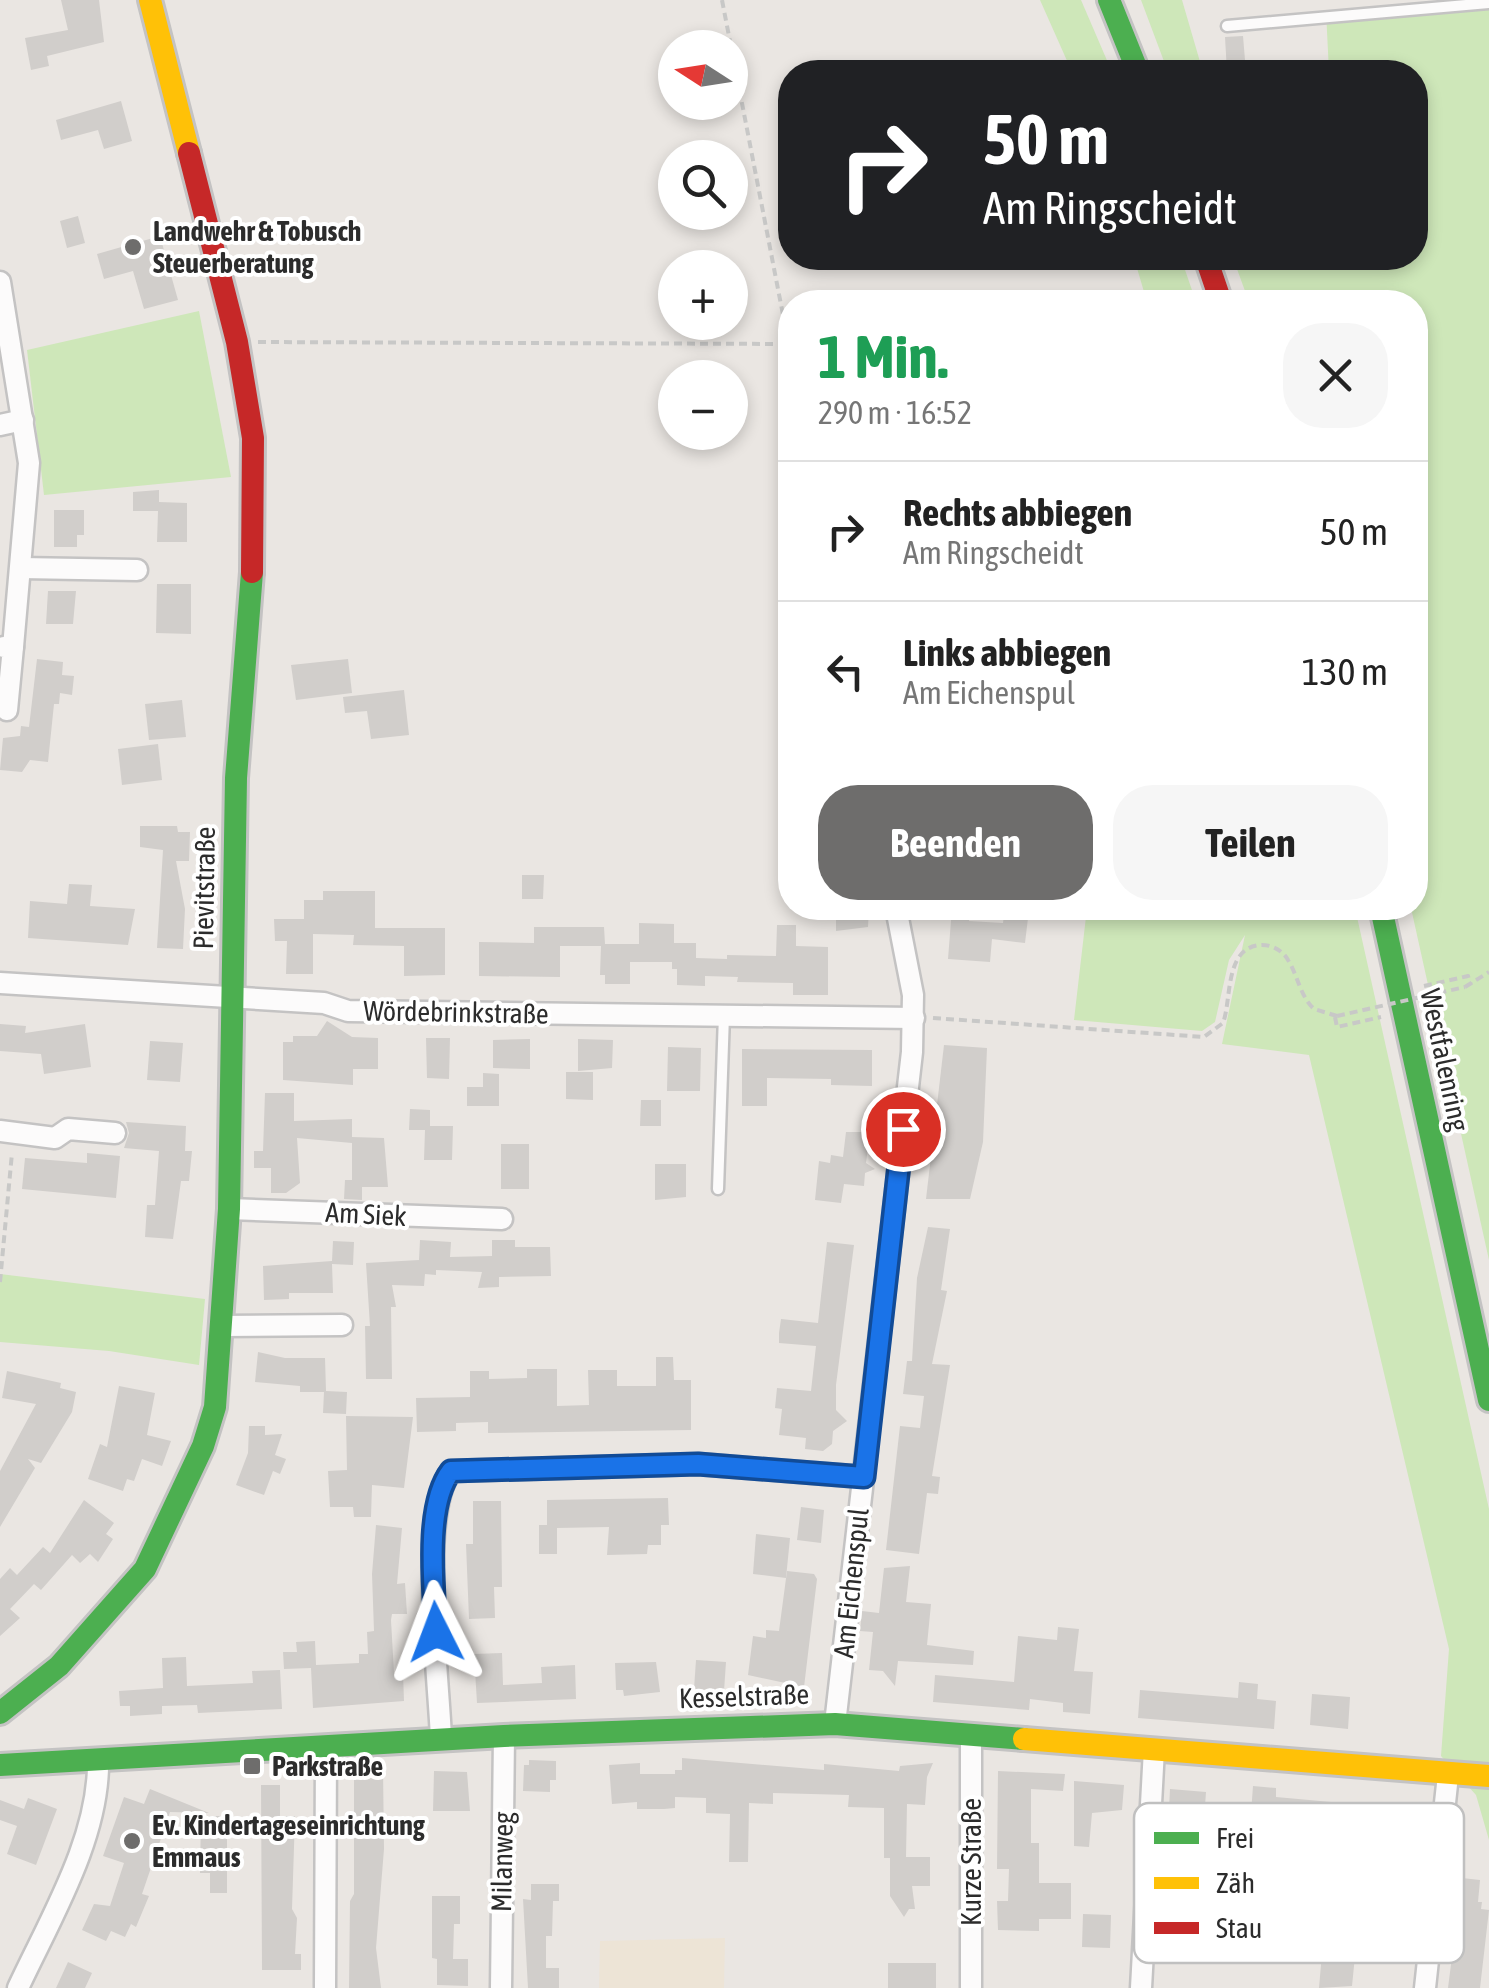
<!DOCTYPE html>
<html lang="de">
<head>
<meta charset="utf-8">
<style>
	body { margin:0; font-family:"Asap Condensed",sans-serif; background:#f6f6f6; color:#222; height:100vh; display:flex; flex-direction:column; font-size:38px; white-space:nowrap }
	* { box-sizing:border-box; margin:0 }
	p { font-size:32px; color:#767676 }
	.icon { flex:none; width:55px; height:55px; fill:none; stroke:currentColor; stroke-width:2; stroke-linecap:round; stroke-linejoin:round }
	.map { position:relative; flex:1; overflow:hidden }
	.details { position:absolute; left:778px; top:290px; width:650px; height:630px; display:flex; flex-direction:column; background:#fff; border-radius:40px; box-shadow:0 5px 15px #0003 }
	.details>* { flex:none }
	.guide { position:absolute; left:778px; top:60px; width:650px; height:210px; border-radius:40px; box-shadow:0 5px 15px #0003; background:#202124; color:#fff; overflow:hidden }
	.needle { width:65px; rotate:282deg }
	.controls { position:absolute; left:658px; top:30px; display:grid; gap:20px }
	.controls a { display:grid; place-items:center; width:90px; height:90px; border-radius:50%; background:#fff; box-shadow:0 5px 15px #0003; font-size:50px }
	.pin { position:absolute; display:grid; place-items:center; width:85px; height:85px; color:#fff; margin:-42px; border:5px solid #fff; border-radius:50%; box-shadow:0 2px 10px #0007 }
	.me { position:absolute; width:110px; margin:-55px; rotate:357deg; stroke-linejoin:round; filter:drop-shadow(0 0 8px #0008) }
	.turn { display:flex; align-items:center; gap:35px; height:210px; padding:0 40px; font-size:45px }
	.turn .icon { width:130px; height:130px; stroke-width:2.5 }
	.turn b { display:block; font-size:70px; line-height:85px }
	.round { display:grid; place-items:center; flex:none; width:105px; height:105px; border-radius:40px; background:#f6f6f6 }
	.summary { display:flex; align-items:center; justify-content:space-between; height:170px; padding:0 40px }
	h1 { font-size:60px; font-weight:700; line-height:75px; color:#1e9e55 }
	.action { display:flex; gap:20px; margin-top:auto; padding:20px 40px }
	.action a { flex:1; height:115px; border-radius:40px; background:#6e6d6c; color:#fff; font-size:40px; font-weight:700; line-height:115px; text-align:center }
	.action a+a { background:#f6f6f6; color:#222 }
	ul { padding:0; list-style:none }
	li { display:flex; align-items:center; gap:30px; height:140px; padding:0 40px; border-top:2px solid #e0e0e0 }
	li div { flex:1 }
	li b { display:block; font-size:38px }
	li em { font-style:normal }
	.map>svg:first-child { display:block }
</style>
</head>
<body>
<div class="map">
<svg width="1489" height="1988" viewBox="0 0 1489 1988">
	<rect width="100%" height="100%" fill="#eae6e2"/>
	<!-- education -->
	<path fill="#ede4d6" d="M725 1938 724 1988H599L600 1941Z"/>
	<!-- green -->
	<g fill="#cee7b9">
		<path d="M1040 0H1081L1112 72H1072Z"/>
		<path d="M1141 0H1182L1203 72H1168Z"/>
		<path d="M1449 0H1489V1260L1411 908H1415V302H1249L1233 258H1415V72H1329L1326 11Z"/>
		<path d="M1134 258H1181L1196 302H1147Z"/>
		<path d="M199 311 231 477 44 495 27 350Z"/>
		<path d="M1087 908H1355L1489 1509V1840L1476 1795 1441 1756 1449 1649 1309 1055 1222 1044 1245 935 1229 960 1215 1022 1202 1031 1074 1020Z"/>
		<path d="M0 1274 205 1299 199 1365 109 1351 0 1342Z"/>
	</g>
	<!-- building -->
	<g fill="#d1cecb">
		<path d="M61 0H99L104 42 47 56 49 66 31 70 25 38 68 30Z"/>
		<path d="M1243 36 1246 72H1227L1225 37Z"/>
		<path d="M121 101 132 141 104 149 98 130 61 140 56 120Z"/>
		<path d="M78 216 85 243 67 248 60 221Z"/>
		<path d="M160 236 178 300 144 309 133 271 104 279 97 254Z"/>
		<path d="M159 490V502L187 503V542H157L158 511H133V492Z"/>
		<path d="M54 510H84V535H77V547H54Z"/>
		<path d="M157 584H191V634L156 633Z"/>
		<path d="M48 591H76L73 624H46Z"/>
		<path d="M37 659 63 662 62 675 74 676 72 695 60 693 59 704H54L48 762 30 760 22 772 0 770 3 738 20 736 21 726 29 727Z"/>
		<path d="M348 659 352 693 296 700 291 665Z"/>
		<path d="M404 690 409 735 371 739 367 711 345 713 343 697Z"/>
		<path d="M182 700 186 737 149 740 145 704Z"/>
		<path d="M158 744 162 780 122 785 118 749Z"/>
		<path d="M140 826H177L178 832H190L189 861H176L185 909 183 949 157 948 163 850 140 847Z"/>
		<path d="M522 875H544L543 899H522Z"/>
		<path d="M69 884 92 885 90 906 135 909 128 945 28 938 30 901 67 904Z"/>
		<path d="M323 891H375V928H445V975L404 976V946L353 945 354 935 313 934V974H286L287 941H275L274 919H304V900H323Z"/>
		<path d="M836 908H869L868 927 836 931Z"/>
		<path d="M952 908H970L969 921 1003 923 1004 915 1028 918 1025 943 992 939 990 962 948 959Z"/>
		<path d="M639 923 674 924V943H696V958L727 959V955L776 956 777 925H796V946L828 947V995H793V983L737 982 738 977 705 976V986L677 985V969H672V962H630V984H605V975H600L601 946H560V977L479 976V942L534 943V927H604L605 944H639Z"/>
		<path d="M327 1021 352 1037 378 1038V1069H353V1085L283 1080V1042H293V1036H317Z"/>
		<path d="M0 1024 26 1026 25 1033 85 1024 91 1067 44 1074 41 1054 0 1051Z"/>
		<path d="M426 1038H450L449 1079 427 1078Z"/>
		<path d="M530 1039V1069L493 1068V1040Z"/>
		<path d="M578 1039 613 1040 612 1068 578 1071Z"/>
		<path d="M150 1041 183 1043 180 1082 147 1080Z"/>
		<path d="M944 1045 987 1048 983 1142 970 1199H926Z"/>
		<path d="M668 1047 701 1048 700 1091H667Z"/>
		<path d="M742 1049 872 1050V1086L831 1085V1079L767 1078V1106H742Z"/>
		<path d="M566 1072H593V1100L566 1099Z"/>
		<path d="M483 1073 499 1074V1106H467V1087H483Z"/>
		<path d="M265 1093H294V1121L352 1119V1137L384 1138 388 1187H362V1200L344 1199 345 1180H352V1143L297 1138 300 1183 286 1193H271V1168H254V1151H263Z"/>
		<path d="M641 1100H661V1126H640Z"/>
		<path d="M410 1109 430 1110V1126H453L452 1160H424L425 1130H409Z"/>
		<path d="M126 1122 186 1126 185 1151H192L189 1181H181L173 1239 145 1237 147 1205H155L159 1151 124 1148 129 1133Z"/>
		<path d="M846 1132H870L866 1163 875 1169 865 1173 864 1186 844 1184 841 1203 815 1200 819 1161 830 1163 831 1155 843 1157Z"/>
		<rect x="501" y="1144" width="28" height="45"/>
		<path d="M87 1153 120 1156 116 1198 22 1189 25 1158 87 1163Z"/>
		<path d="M655 1164H686V1197L655 1200Z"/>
		<path d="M928 1227 950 1229 941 1290 947 1291 932 1364 950 1365 932 1476 940 1477 938 1494 927 1493 919 1554 886 1550 900 1426 920 1428 924 1396 903 1394 907 1361H912L917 1278Z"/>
		<path d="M420 1240 451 1242 450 1257 492 1256V1240H515V1247H550L551 1276 499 1277V1287L478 1288 482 1272 436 1270V1275L425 1274 424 1286 392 1285 396 1307H391L392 1379H366L365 1326H370L366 1263 419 1260Z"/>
		<path d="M333 1241 354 1242 353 1265 332 1264 333 1293H289V1299L264 1300 263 1266 332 1261Z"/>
		<path d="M827 1242 854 1245 836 1385V1410L847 1421 833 1431 832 1444 823 1451 805 1449 806 1438 779 1435 782 1409 775 1408 777 1388 811 1391 816 1346 779 1343V1333L781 1319 818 1323Z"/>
		<path d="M258 1352 285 1358H325L326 1391 347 1392 346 1414 323 1413 324 1392H300V1386L255 1382Z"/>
		<path d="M656 1357H673L674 1380H691V1430L488 1433V1422L456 1423V1431L417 1432 416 1398 470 1397V1371H489V1379L527 1378V1369H557V1406L589 1405 588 1370H617V1386H656Z"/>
		<path d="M7 1371 61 1383 60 1388 76 1392 72 1412 41 1463 28 1459 35 1468 0 1527V1471L36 1404 2 1398Z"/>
		<path d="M119 1386 155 1393 147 1435 171 1441 162 1466 142 1459 134 1481 127 1479 123 1491 88 1479 100 1444 107 1447Z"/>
		<path d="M346 1416 413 1417 404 1488 372 1485 371 1517H354L353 1507H330L328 1471 347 1470Z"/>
		<path d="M249 1426H265V1435L282 1434 275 1455 286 1459 280 1474 273 1471 264 1495 236 1485 248 1453Z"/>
		<path d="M668 1498 669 1525H661V1545H648L647 1554 607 1555 609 1527 557 1528V1554H539V1525H547V1500Z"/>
		<path d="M84 1500 114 1523 106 1534 113 1539 98 1562 90 1554 80 1563 72 1555 41 1590 34 1584 10 1609 20 1618 0 1636V1579L10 1568 17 1575 43 1547 50 1553Z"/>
		<path d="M473 1501H501L502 1587H494L495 1618 469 1619 466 1544H473Z"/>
		<path d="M801 1507 824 1510 821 1543 797 1540Z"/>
		<path d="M376 1525 402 1528 397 1584 405 1583 407 1614H392L391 1620 394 1673H403L404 1701 313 1708 311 1668 284 1669 283 1652H297L296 1642 315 1641 316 1665 359 1663V1654H368L367 1632 374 1631 372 1574Z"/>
		<path d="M756 1534 790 1538 786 1578 753 1574Z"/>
		<path d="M910 1566 906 1602 931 1604 927 1645 974 1651 973 1665 898 1661 895 1686 883 1671 869 1670 873 1632 860 1631 862 1611 879 1613 884 1568Z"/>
		<path d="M787 1571 814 1574 817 1579 804 1687 748 1675 753 1636 766 1638V1630L779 1631Z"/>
		<path d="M1058 1627 1079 1629 1074 1671 1093 1672 1090 1714 1063 1712V1703L1030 1699 1029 1710 933 1702 935 1675 1014 1682 1018 1636 1057 1640Z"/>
		<path d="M502 1653 503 1685 542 1683 541 1667 575 1665 576 1699 477 1703 474 1654Z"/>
		<path d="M186 1657 187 1686 253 1683 252 1671 280 1670 282 1709 198 1713 197 1705 162 1706V1714L130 1716V1706H120L119 1691 163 1688 162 1658Z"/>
		<path d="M696 1660 726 1662 724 1691 694 1689Z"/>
		<path d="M656 1662 660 1692 624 1696 623 1690H616L615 1663Z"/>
		<path d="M1239 1682 1258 1684 1257 1699 1276 1701 1274 1729 1138 1718 1140 1690 1238 1698Z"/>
		<path d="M1312 1694 1350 1697 1348 1729 1310 1725Z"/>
		<path d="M682 1758 824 1770V1764L899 1771 900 1766 933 1763 927 1777 925 1805 907 1804 906 1857H930V1886H912L915 1909H909L904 1917 890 1896V1858H884V1808L848 1807 849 1795 773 1793V1804L749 1803 748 1862H729L730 1814 706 1813V1798L675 1797V1808L664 1809H637V1802L612 1804 609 1765 640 1763V1774H675V1770H682Z"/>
		<path d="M529 1760 556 1761V1780H550V1792L523 1791 524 1765H529Z"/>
		<path d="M354 1768H383L384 1849 376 1948 381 1988H349L350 1901 354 1894Z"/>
		<path d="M434 1771 467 1772 470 1811H433Z"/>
		<path d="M998 1771 1065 1774 1063 1791 1031 1789V1843H1039V1883H1071V1919H1039V1931L998 1930 997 1901H1008L1009 1869H997Z"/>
		<path d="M1074 1781 1124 1785 1122 1810 1092 1813 1089 1847 1074 1846Z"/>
		<path d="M261 1785H280V1816H295L292 1909 297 1918 295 1954H301V1970H262Z"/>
		<path d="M1253 1786 1276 1788V1797L1420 1810 1417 1843 1386 1840 1383 1871 1359 1869 1362 1838H1327V1842L1292 1839 1289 1912 1271 1911V1924L1202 1927 1203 1906 1267 1907 1271 1828 1250 1827Z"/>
		<path d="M150 1789 209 1813 170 1812 142 1894 149 1896 136 1927 131 1924 125 1937 111 1931 106 1941 82 1930 94 1904 110 1906 124 1863 103 1856 124 1797 144 1804Z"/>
		<path d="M1170 1789 1206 1792 1204 1820 1197 1819 1196 1869 1217 1870 1216 1898 1181 1896 1182 1870 1176 1869V1849H1167Z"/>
		<path d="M28 1798 57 1809 36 1865 7 1854 17 1826 0 1820V1800L24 1809Z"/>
		<path d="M201 1816H227V1893H210V1873H200Z"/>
		<path d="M1462 1878 1480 1880 1478 1902H1482L1481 1909 1489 1910 1480 1988H1448Z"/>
		<path d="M531 1884H559V1901H553L552 1936H546V1968H559V1988H528L523 1899 531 1900Z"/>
		<path d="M432 1896H460V1924H454L453 1959H468V1986L437 1985V1959L432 1958Z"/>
		<path d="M1083 1914 1111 1915 1110 1948 1082 1947Z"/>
		<path d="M1313 1935 1334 1936 1333 1953 1355 1956 1352 1986 1319 1988 1322 1953H1312Z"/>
		<path d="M68 1962 92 1973 85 1988H56Z"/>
		<rect x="888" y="1963" width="48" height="25"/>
	</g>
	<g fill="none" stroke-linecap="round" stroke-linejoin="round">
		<defs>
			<g id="lane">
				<path d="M1227 26 1489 3"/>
				<path d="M718 1189 724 1015"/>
			</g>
			<g id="street">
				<path d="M0 282 29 463 13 647"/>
				<path d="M0 425 23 420"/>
				<path d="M21 568 137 570"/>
				<path d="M4 647H13L7 710"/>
				<path d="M0 983 324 1003 348 1011 914 1018"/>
				<path d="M0 1131 55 1138 68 1129 115 1133"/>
				<path d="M229 1209 502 1219"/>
				<path d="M222 1326 342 1325"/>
				<path d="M835 1724 912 1052 913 995 896 908"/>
				<path d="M441 1739C439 1681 418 1514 451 1471L698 1464 863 1477"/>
				<path d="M18 1988C50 1919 100 1837 98 1759"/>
				<path d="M325 1988 326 1746"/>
				<path d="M501 1988 504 1736"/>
				<path d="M971 1988V1736"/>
				<path d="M1141 1988 1154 1749"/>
				<path d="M1425 1988 1448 1775"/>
			</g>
			<g id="fast">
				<path d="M1109 0 1138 72"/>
				<path d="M1381 908 1489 1400"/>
				<path d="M0 1713 59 1666 145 1569 203 1446 215 1407 229 1209 236 778 252 572"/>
				<path d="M0 1765 504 1736 835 1724 1024 1739"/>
			</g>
			<g id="slow">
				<path d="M150 0 189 153"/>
				<path d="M1024 1739 1489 1776"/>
			</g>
			<g id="jam">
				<path d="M189 153 237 342 253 438 252 572"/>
				<path d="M1206 258 1221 302"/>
			</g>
		</defs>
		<!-- lane casing -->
		<use href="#lane" stroke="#c4c3c3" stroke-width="15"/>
		<!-- street casing -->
		<use href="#street" stroke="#c4c3c3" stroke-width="25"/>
		<!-- fast casing -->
		<use href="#fast" stroke="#c4c3c3" stroke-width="28"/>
		<!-- slow casing -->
		<use href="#slow" stroke="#c4c3c3" stroke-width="28"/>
		<!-- jam casing -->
		<use href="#jam" stroke="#c4c3c3" stroke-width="28"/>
		<!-- path -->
		<g stroke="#c8c8c7" stroke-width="4" stroke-dasharray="8 5" stroke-linecap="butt">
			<path d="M722 0 790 351"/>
			<path d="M258 342 789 344"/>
			<path d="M1424 986 1468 976 1471 985"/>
			<path d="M1465 987 1489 972"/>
			<path d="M1335 1017 1337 1027 1381 1017"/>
			<path d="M933 1018 1204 1037 1223 1023C1232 999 1224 946 1262 945 1273 945 1283 951 1288 960 1298 976 1300 996 1314 1009L1337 1016"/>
			<path d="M0 1282 12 1153"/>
		</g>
		<!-- lane -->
		<use href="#lane" stroke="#fcfbfb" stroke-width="10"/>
		<!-- street -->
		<use href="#street" stroke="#fcfbfb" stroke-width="20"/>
		<!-- fast -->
		<use href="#fast" stroke="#4caf50" stroke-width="22"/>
		<!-- slow -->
		<use href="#slow" stroke="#ffc107" stroke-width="22"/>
		<!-- jam -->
		<use href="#jam" stroke="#c62828" stroke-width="22"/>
		<!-- path-bridge -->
		<path stroke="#c8c8c7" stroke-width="4" stroke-dasharray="8 5" stroke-linecap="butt" d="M1337 1016 1465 987"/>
	</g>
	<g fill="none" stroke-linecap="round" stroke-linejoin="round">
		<defs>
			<path id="route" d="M436 1632C434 1589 424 1506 451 1471L698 1464 864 1477 903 1129"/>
		</defs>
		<!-- route casing -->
		<use href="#route" stroke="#114b97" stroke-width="25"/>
		<!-- route -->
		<use href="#route" stroke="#1a73e8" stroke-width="18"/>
	</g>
	<!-- markers -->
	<g fill="#6e6d6c" stroke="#fff" stroke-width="4">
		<circle cx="133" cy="247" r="10"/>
		<rect x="242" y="1756" width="20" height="20" rx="5"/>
		<circle cx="132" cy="1841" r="10"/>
	</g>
	<g text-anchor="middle" stroke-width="8" stroke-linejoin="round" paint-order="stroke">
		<!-- poi labels -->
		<g font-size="28" font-weight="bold" fill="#2c2c2c" stroke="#fff" text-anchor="start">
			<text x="153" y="241">Landwehr &amp; Tobusch<tspan x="153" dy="32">Steuerberatung</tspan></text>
			<text x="272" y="1776">Parkstraße</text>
			<text x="152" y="1835">Ev. Kindertageseinrichtung<tspan x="152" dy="32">Emmaus</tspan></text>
		</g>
		<!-- street labels -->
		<g font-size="28" fill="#2c2c2c" stroke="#fff">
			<text transform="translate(204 888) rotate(-89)" y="10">Pievitstraße</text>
			<text transform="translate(456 1012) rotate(1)" y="10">Wördebrinkstraße</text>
			<text transform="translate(1445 1060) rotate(78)" y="10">Westfalenring</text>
			<text transform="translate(366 1214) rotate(3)" y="10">Am Siek</text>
			<text transform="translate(851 1583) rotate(-84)" y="10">Am Eichenspul</text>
			<text transform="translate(744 1696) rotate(-2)" y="10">Kesselstraße</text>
			<text transform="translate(502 1862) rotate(-89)" y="10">Milanweg</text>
			<text transform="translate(971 1862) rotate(-90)" y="10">Kurze Straße</text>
		</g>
	</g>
	<!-- legend -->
	<rect x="1134" y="1803" width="330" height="160" rx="15" fill="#fff" stroke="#c0c0c0" stroke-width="2.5"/>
	<rect x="1154" y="1832" width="45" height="12" fill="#4caf50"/>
	<rect x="1154" y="1877" width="45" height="12" fill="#ffc107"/>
	<rect x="1154" y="1922" width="45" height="12" fill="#c62828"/>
	<g font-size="28" fill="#2c2c2c">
		<text x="1216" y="1848">Frei</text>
		<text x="1216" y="1893">Zäh</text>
		<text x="1216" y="1938">Stau</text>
	</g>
</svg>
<div class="controls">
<a><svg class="needle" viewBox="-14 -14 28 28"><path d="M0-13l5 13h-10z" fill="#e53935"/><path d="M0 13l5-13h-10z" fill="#767676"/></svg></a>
<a><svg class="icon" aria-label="search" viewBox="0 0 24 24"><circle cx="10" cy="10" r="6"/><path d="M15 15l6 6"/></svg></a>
<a>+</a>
<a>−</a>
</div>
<div class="pin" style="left:903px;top:1129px;background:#d93025"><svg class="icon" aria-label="arrive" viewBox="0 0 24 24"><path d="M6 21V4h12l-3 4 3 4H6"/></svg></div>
<svg class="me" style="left:436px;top:1632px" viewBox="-20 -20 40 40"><path d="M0-17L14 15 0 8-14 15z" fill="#1a73e8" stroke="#fff" stroke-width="4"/></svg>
<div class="guide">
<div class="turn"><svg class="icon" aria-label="right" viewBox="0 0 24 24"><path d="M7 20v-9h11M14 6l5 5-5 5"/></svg><div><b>50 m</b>Am Ringscheidt</div></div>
</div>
<section class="details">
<div class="summary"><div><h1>1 Min.</h1><p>290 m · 16:52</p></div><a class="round"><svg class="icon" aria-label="close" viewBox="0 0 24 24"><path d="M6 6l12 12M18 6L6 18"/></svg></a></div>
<ul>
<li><svg class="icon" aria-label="right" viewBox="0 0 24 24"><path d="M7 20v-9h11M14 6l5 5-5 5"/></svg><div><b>Rechts abbiegen</b><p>Am Ringscheidt</p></div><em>50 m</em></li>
<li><svg class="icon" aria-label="left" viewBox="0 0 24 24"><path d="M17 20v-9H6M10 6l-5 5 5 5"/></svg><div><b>Links abbiegen</b><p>Am Eichenspul</p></div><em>130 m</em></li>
</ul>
<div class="action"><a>Beenden</a><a>Teilen</a></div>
</section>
</div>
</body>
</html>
